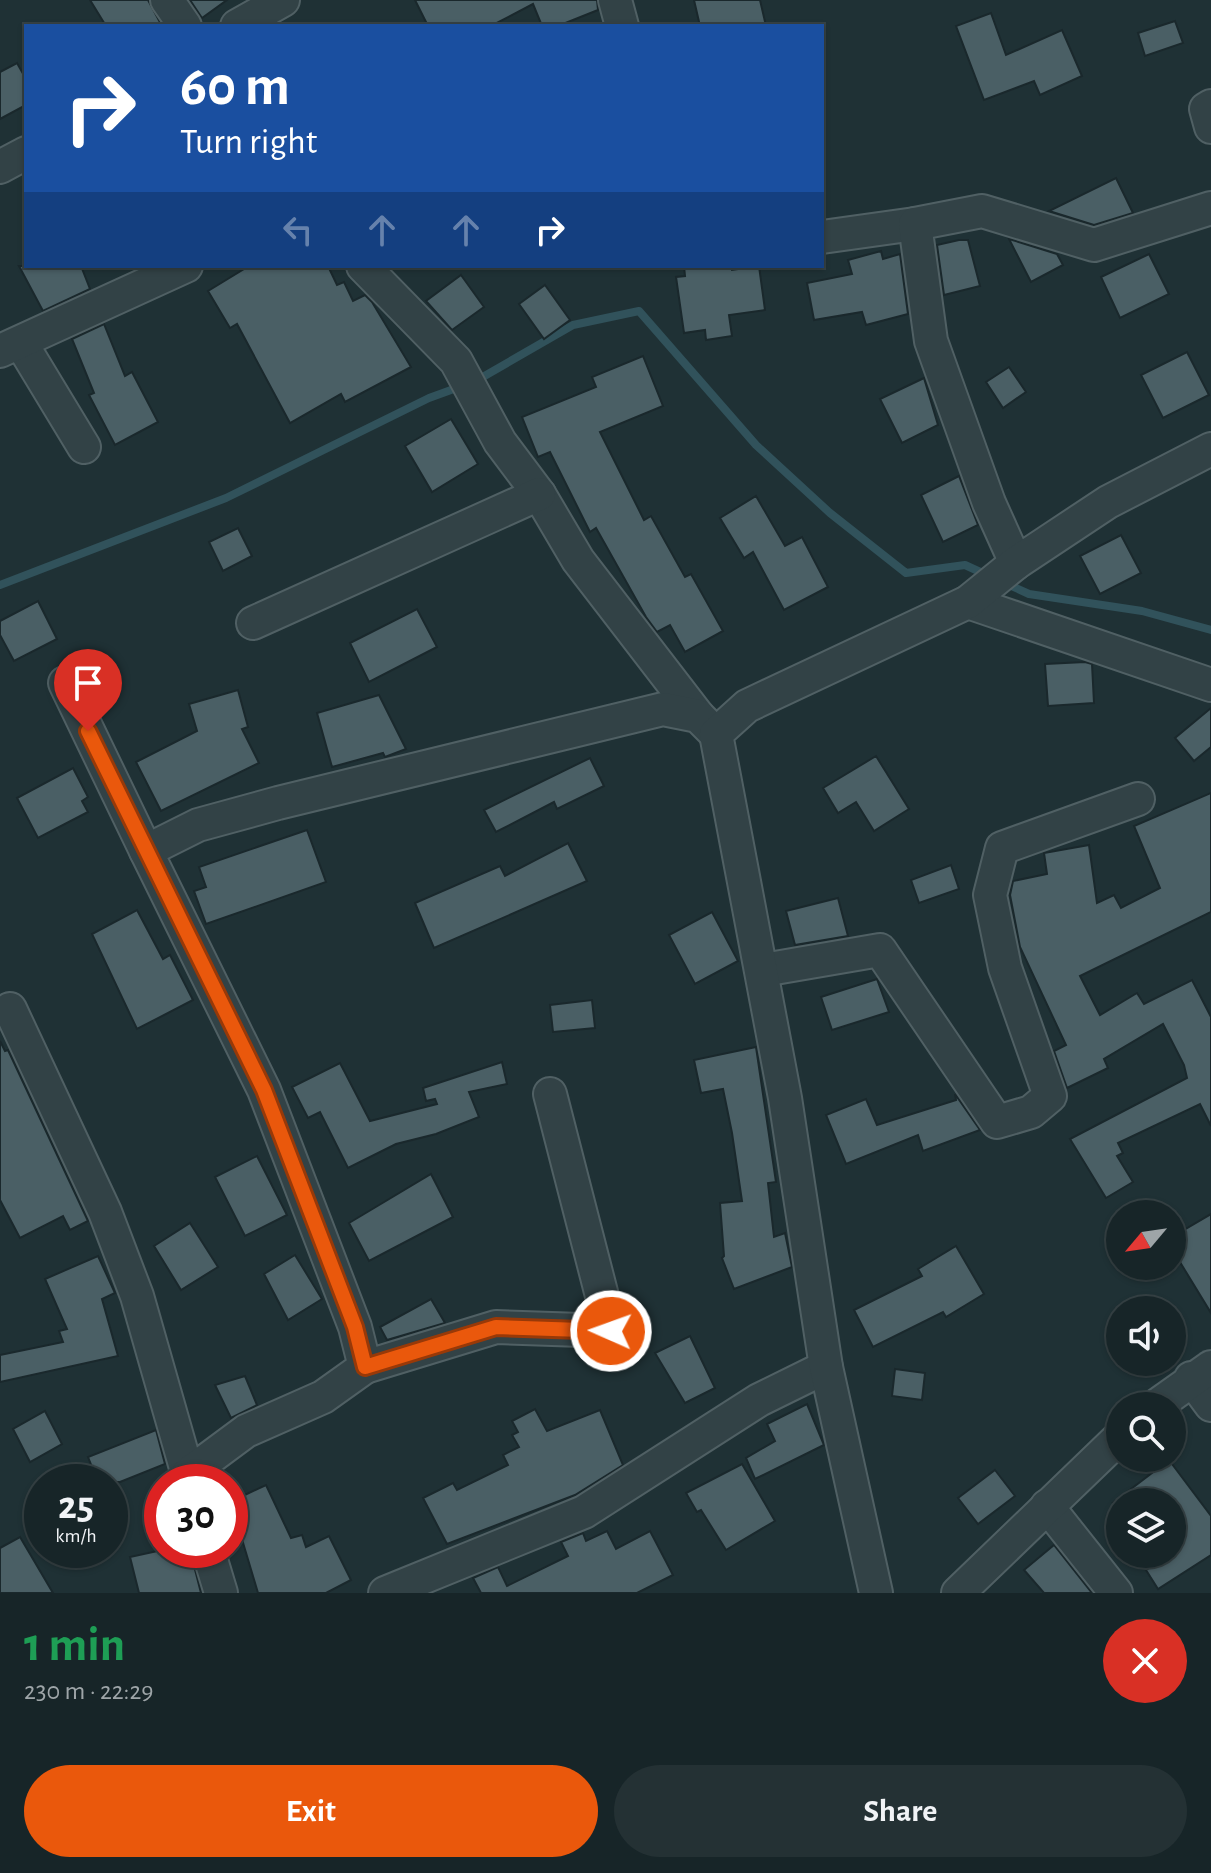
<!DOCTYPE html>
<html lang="en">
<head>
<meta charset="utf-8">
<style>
	body { margin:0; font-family:"Alegreya Sans",sans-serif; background:#243134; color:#f1f3f6; height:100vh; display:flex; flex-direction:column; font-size:30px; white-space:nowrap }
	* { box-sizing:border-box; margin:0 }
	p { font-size:26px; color:#9ea5a8 }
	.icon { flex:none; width:44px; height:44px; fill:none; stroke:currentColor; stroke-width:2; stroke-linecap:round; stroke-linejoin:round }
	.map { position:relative; height:1593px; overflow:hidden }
	.details { display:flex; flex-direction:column; background:#172528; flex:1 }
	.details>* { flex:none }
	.guide { position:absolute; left:24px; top:24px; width:800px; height:244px; border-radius:0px; box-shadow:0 2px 6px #0004,0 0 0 2px #364245; background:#1a4fa0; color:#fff; overflow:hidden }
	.needle { width:52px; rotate:241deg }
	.fabs { position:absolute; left:1106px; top:1200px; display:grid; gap:16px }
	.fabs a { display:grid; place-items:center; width:80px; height:80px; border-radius:50%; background:#172528; box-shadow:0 2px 6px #0004,0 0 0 2px #364245; font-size:40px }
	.speed { position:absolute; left:24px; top:1464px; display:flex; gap:16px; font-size:40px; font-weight:700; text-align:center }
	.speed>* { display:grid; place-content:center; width:104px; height:104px; border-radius:50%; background:#172528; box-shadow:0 2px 6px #0004,0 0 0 2px #364245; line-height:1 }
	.speed small { font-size:20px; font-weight:400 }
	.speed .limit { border:12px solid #d22; background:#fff; color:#111 }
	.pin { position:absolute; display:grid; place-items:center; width:68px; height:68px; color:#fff; margin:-82px -34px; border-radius:50% 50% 50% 0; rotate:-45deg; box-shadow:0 0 8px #0007 }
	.pin .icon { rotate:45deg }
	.me { position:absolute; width:88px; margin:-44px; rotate:272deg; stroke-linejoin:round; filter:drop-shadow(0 0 6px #0008) }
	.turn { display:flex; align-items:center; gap:28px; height:168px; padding:0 24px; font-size:36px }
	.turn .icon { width:104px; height:104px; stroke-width:2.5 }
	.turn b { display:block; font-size:56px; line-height:68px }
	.lanes { display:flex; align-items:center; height:76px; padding:0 24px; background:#0003; justify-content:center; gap:40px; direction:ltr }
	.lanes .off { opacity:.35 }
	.round { display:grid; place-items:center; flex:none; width:84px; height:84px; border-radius:42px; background:#243134 }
	.overview { display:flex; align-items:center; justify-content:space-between; height:136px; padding:0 24px }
	h1 { font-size:48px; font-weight:700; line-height:60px; color:#1e9e55 }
	.primary-button { display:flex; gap:16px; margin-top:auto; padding:16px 24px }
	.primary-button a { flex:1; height:92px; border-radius:48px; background:#ea580c; color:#fff; font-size:32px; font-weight:700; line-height:92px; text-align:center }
	.primary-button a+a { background:#243134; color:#f1f3f6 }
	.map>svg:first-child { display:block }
</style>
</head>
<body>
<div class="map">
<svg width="1211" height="1593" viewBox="0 0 1211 1593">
	<rect width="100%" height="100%" fill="#1f3135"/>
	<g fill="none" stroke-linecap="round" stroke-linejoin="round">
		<!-- stream -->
		<g stroke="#31525b" stroke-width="8">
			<path d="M474 382 573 325 639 311 756 445 830 513 906 573 965 565 989 576"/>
			<path d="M1005 583 1029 594 1142 611 1211 630"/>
			<path d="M0 585 226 498 429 398 462 386"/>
		</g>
	</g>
	<!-- building -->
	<g fill="#4a5f65" stroke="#1a282c" stroke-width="2">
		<path d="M90 0H148L162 26H106Z"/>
		<path d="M190 0H227L202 18Z"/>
		<path d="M415 0H597L598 10 558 26H542L533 4 491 26H428Z"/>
		<path d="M694 0H760L766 26H700Z"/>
		<path d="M991 13 1006 55 1062 30 1082 76 1040 95 1034 81 984 100 956 26Z"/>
		<path d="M1175 21 1183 43 1145 56 1138 33Z"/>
		<path d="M17 63 26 79V105L0 119V72Z"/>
		<path d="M1116 178 1133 213 1094 225 1049 211Z"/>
		<path d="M1009 239 1057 254 1063 265 1031 282Z"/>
		<path d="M959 240H968L980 286 944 295 937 245Z"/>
		<path d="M881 251 883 259 900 254 908 314 866 325 862 312 814 320 807 283 852 274 848 260Z"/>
		<path d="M1149 254 1169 294 1120 318 1101 277Z"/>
		<path d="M19 266H81L90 289 43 311Z"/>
		<path d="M249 266H328L337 285 344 282 353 301 365 295 372 302 411 367 345 402 341 394 290 423 237 324 230 328 208 291Z"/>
		<path d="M684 266H731L732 270 759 266 765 310 729 315 732 336 706 340 705 330 684 333 676 277 685 276Z"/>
		<path d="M461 275 484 307 452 330 426 301Z"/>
		<path d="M545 285 570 320 544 339 519 304Z"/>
		<path d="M104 324 125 376 132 372 158 422 115 445 89 395 94 393 72 339Z"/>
		<path d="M1187 352 1209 395 1163 418 1141 375Z"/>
		<path d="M643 356 663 406 600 432 644 520 651 516 685 577 691 574 723 631 685 652 670 625 657 632 646 617 596 528 590 532 550 452 538 457 522 417 596 387 592 377Z"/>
		<path d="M1009 367 1026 392 1003 408 986 382Z"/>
		<path d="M924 378 938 425 902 443 880 399Z"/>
		<path d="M451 419 478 464 432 492 405 446Z"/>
		<path d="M959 476 978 525 943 542 921 495Z"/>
		<path d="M756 496 785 546 802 537 828 587 784 610 753 552 744 558 720 518Z"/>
		<path d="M238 528 252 556 223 571 209 542Z"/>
		<path d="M1121 535 1141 573 1100 594 1080 556Z"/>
		<path d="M38 601 57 639 14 661 0 635V621Z"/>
		<path d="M417 609 437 647 369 682 350 643Z"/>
		<path d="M1085 662 1092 664 1094 703 1048 706 1045 664Z"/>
		<path d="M238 690 248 727 242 729 259 763 161 811 136 762 197 731 189 704Z"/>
		<path d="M379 695 406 749 385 757 383 753 332 767 317 713Z"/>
		<path d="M1211 708V747L1194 761 1175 738Z"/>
		<path d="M876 756 909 809 874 831 856 802 838 813 823 788Z"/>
		<path d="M590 758 604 786 557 809 554 802 496 832 484 810Z"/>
		<path d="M73 768 88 797 82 801 88 812 38 838 17 798Z"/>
		<path d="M1211 793V912L1080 976 1100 1015 1137 993 1144 1004 1192 980 1211 1017V1126L1200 1104 1118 1143 1123 1153 1117 1156 1133 1182 1106 1198 1070 1139 1187 1078 1184 1065 1163 1024 1104 1059 1108 1068 1067 1088 1054 1051 1066 1045 1020 947 1010 895 1013 881 1047 874 1044 853 1089 845 1097 903 1114 895 1121 908 1160 888 1134 826Z"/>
		<path d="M307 830 326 882 206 924 194 891 206 887 199 867Z"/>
		<path d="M568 843 587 881 434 948 415 903 500 866 505 876Z"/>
		<path d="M951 865 959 889 919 903 911 880Z"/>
		<path d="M838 898 848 936 795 945 786 911Z"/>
		<path d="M137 910 163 959 170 955 193 1000 137 1029 92 934Z"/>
		<path d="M712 912 738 961 695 984 669 935Z"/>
		<path d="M877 979 889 1012 832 1030 821 997Z"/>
		<path d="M592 1000 595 1028 553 1032 550 1005Z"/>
		<path d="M0 1041 5 1051 8 1050 88 1221 70 1230 63 1216 20 1238 0 1200Z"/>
		<path d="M756 1047 776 1182 768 1183 774 1237 785 1233 792 1267 734 1289 722 1258 724 1256 720 1203 742 1201 732 1133 723 1089 701 1093 694 1060Z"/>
		<path d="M502 1062 507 1084 469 1092 479 1117 436 1134 396 1144 348 1168 320 1112 308 1118 292 1087 340 1063 370 1121 437 1104 435 1099 426 1101 423 1088Z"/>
		<path d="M955 1094 980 1130 923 1151 918 1135 846 1164 826 1115 866 1099 877 1125 956 1100Z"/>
		<path d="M257 1156 287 1215 245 1236 215 1177Z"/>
		<path d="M431 1174 453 1217 369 1261 349 1223Z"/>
		<path d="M1211 1214V1313L1172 1249V1237Z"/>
		<path d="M190 1223 218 1267 181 1290 154 1246Z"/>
		<path d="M956 1246 984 1294 946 1317 943 1312 873 1347 854 1310 922 1276 918 1269Z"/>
		<path d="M295 1255 322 1299 288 1320 264 1274Z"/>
		<path d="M98 1256 115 1293 102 1299 118 1356 0 1382V1355L63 1342 59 1331 67 1329 45 1279Z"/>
		<path d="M431 1299 445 1323 387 1340 380 1327Z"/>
		<path d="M690 1336 715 1388 685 1403 655 1353Z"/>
		<path d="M895 1369 925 1373 922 1400 892 1396Z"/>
		<path d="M245 1376 257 1405 231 1418 215 1385Z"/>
		<path d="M807 1404 824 1445 755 1479 746 1458 775 1441 767 1424Z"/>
		<path d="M535 1409 547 1431 600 1410 623 1465 575 1495 447 1544 423 1498 453 1483 457 1490 508 1465 503 1455 519 1447 512 1435 518 1432 512 1421Z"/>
		<path d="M45 1411 62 1444 30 1462 13 1429Z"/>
		<path d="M156 1430 165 1464 120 1482H98L88 1457Z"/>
		<path d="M1169 1460 1211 1516V1555L1158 1589 1146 1570 1172 1554V1502H1114Z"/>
		<path d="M742 1464 775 1521 726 1550 701 1510 697 1512 686 1493Z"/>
		<path d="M995 1470 1015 1496 978 1524 958 1498Z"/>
		<path d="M266 1485 291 1538 302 1535 306 1547 329 1536 351 1580 326 1593H258L241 1536 230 1513V1502Z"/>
		<path d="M607 1531 616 1549 650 1531 673 1575 637 1593H481L473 1578 498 1567 507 1586 568 1556 561 1542 583 1533 586 1541Z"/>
		<path d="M20 1537 53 1593H0V1548Z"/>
		<path d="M1054 1545 1092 1593H1044L1024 1570Z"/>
		<path d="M162 1550H190L201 1593H139L130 1557Z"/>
	</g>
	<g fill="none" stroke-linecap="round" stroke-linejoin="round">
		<defs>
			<g id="street">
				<path d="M167 0 185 26"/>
				<path d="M615 0 622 26"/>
				<path d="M237 26 283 0"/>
				<path d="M1211 106 1206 109 1211 127"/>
				<path d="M0 167 26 153"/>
				<path d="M822 237 915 224"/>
				<path d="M363 266 456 361 500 442 539 494 578 560 698 716"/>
				<path d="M21 343 84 447"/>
				<path d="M0 351 186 266"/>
				<path d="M1016 563 989 503 931 341 915 224 982 211 1094 245 1211 208"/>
				<path d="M968 602 1211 685"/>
				<path d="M253 623 539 494"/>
				<path d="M65 683 146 851"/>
				<path d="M763 970 880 950 997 1122 1031 1112 1050 1096 1005 968 990 895 1002 848 1138 799"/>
				<path d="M10 1009 105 1212 137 1296 190 1482"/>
				<path d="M365 1367 496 1327 611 1331 550 1094"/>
				<path d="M1191 1378 1211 1405"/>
				<path d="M1156 1406 1211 1367"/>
				<path d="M188 1474 246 1431 323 1397 365 1367 355 1327 264 1090 146 851 198 825 278 803 663 709 698 716 716 734"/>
				<path d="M1047 1506 1116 1593"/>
				<path d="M208 1550 221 1593"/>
				<path d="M385 1593 584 1512 759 1400 826 1367"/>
				<path d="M876 1593 826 1367 785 1098 716 734 747 706 968 602 1016 563 1108 502 1211 449"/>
				<path d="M958 1593 1120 1437"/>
			</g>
		</defs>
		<!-- street casing -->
		<use href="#street" stroke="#506064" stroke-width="36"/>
		<!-- street -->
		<use href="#street" stroke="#324246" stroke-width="32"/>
	</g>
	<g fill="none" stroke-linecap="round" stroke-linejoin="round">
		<defs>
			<path id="route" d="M88 731 264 1090 355 1327 365 1367 496 1327 611 1331"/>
		</defs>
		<!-- route casing -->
		<use href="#route" stroke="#983908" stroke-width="20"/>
		<!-- route -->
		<use href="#route" stroke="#ea580c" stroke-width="14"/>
	</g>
</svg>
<div class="fabs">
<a><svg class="needle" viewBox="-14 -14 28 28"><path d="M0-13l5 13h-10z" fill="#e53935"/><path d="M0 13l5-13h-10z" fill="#9ea5a8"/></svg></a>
<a><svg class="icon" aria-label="sound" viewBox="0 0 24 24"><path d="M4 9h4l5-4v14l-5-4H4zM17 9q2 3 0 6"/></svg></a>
<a><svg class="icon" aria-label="search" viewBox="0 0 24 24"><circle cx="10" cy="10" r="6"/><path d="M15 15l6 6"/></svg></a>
<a><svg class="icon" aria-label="layers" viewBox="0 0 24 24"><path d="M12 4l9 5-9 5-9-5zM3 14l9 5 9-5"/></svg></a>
</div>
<div class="speed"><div>25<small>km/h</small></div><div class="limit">30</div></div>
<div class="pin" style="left:88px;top:731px;background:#d93025"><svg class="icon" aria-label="arrive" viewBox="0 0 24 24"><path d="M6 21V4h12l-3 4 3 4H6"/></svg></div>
<svg class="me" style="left:611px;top:1331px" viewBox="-20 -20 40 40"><circle r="17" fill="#ea580c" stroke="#fff" stroke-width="3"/><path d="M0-11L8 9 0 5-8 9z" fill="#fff"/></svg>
<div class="guide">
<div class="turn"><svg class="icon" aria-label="right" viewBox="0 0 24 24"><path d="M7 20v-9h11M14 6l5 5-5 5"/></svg><div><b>60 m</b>Turn right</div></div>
<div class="lanes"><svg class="icon off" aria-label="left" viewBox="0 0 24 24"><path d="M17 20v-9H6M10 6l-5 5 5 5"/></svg><svg class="icon off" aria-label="ahead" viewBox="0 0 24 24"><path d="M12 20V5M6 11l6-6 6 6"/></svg><svg class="icon off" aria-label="ahead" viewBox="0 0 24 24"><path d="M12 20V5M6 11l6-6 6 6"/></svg><svg class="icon" aria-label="right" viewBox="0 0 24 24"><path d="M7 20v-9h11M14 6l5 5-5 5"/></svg></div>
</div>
</div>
<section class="details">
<div class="overview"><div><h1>1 min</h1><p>230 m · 22:29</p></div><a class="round" style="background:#d93025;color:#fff"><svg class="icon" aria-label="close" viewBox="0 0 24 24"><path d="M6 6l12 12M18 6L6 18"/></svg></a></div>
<div class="primary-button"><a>Exit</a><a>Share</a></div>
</section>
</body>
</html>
